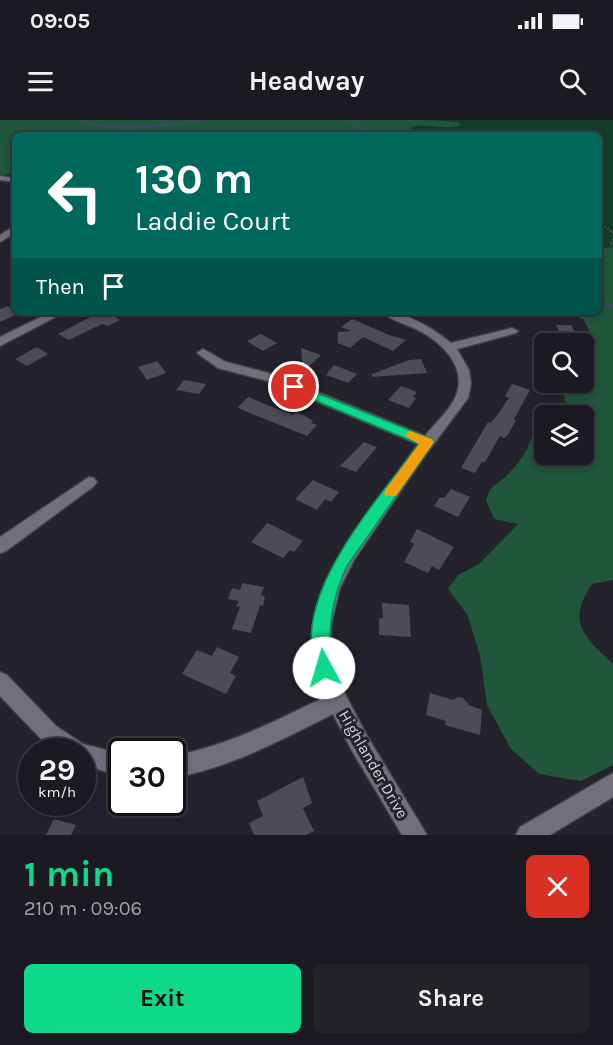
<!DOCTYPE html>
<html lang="en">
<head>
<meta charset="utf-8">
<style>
	body { margin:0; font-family:Karla,sans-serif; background:#24232a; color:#f1f3f6; height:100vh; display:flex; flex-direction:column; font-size:22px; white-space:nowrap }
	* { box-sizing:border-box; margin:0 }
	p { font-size:20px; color:#a0a1a5 }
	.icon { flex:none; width:33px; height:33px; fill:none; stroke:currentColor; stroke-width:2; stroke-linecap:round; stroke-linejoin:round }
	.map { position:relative; height:715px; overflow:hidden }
	.details { display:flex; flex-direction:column; background:#1b1a22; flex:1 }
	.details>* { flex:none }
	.hud { position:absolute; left:12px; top:12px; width:590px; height:183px; border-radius:9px; box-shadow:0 3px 9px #0003,0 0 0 2px #393840; background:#00695c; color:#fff; overflow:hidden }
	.tools { position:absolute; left:534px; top:213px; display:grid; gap:12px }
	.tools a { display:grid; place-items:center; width:60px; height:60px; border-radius:9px; background:#1b1a22; box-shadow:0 3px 9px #0003,0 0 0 2px #393840; font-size:30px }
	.speed { position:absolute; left:18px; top:618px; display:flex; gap:12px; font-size:30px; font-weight:700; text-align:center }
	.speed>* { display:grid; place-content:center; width:78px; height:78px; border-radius:50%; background:#1b1a22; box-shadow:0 3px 9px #0003,0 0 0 2px #393840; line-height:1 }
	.speed small { font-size:15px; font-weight:400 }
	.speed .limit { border:3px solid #111; border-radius:9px; background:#fff; color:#111 }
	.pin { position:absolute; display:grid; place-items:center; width:51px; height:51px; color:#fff; margin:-26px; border:3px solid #fff; border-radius:50%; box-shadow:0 2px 6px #0007 }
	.me { position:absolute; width:66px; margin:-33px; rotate:354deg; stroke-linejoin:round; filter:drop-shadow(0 0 4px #0008) }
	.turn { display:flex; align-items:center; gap:21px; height:126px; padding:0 24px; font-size:27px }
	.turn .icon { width:78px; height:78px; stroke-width:2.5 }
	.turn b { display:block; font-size:42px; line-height:51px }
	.then { display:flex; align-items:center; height:57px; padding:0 24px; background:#0003; gap:12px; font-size:22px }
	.round { display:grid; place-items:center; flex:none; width:63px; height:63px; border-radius:9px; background:#24232a }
	.head { display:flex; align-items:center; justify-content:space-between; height:102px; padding:0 24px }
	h1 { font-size:36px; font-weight:700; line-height:45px; color:#0ed98a }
	.button { display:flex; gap:12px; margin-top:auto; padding:12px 24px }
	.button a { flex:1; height:69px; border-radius:9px; background:#0ed98a; color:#111; font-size:24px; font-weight:700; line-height:69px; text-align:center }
	.button a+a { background:#24232a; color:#f1f3f6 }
	.status { display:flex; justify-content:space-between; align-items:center; height:42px; padding:0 30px; background:#1b1a22; direction:ltr }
	.status svg { height:16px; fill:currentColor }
	header { display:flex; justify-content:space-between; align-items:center; height:78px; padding:0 24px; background:#1b1a22; font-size:27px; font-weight:700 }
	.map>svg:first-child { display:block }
</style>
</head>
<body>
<div class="status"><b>09:05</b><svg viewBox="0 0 49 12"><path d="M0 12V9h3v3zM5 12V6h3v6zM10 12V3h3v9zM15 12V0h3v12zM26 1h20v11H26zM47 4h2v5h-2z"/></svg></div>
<header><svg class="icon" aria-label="menu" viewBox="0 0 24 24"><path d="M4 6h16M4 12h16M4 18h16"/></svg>Headway<svg class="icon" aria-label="search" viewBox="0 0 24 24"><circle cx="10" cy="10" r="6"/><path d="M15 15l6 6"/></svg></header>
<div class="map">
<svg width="613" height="715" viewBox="0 0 613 715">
	<rect width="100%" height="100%" fill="#24222d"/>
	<!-- green -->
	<path fill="#123c28" d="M309 0H613V154L599 159 598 15H332Z"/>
	<!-- forest -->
	<g fill="#20563b">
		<path d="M0 0H428L458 2 461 5C445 12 425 1 410 8L418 15H15V52L0 56Z"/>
		<path d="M613 127V460L592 464C566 503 584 516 613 544V645L581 661 539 654 511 629 487 585 480 535 467 494 448 469 458 455 479 444 518 404 494 399 486 380C491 365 493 367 504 358 519 344 530 329 534 309L544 310V334H584V296L570 295 564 277 568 263 584 262V225L596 223 583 199 564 192H598L599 128Z"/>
	</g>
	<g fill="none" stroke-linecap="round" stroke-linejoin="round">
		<!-- stream-far2 -->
		<g stroke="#3f4761" stroke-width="2">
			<path d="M76 0C115 14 164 5 204 0"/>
			<path d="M347 0 365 10 355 15"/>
		</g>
		<!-- stream-far1 -->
		<path stroke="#3f4761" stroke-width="3" d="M598 181 601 182"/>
		<!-- stream -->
		<path stroke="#3f4761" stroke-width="4" d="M598 181 613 187"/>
	</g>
	<!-- building -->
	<g fill="#4d4b57">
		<path d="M8 186 15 192 20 193 0 202V189Z"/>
		<path d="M100 192H124L115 197 120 200 108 206 102 204 69 220 58 214Z"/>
		<path d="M352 199 389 215 406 220 393 231 363 217 350 228 338 223V212L352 211 341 207Z"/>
		<path d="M556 205H571L579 220H563Z"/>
		<path d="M261 214 277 223 263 231 247 221Z"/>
		<path d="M37 227 48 234 27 246 15 239Z"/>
		<path d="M301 228 321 235 303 252Z"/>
		<path d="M421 239 427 253 372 257V254L409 240Z"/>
		<path d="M157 241 166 253 147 260 138 247Z"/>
		<path d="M334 245 357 254 348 263 326 255Z"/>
		<path d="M184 260 206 264 199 274 176 270Z"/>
		<path d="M512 264 530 270 514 299 516 300 508 315 504 318 500 316 485 342H482L475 353 461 348 488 302 490 303 495 298 509 278 505 276Z"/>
		<path d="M401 266 417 272 413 277 416 278 409 288 388 280Z"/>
		<path d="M248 277 293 295 296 292 307 297 313 301 311 303 317 305 307 316 240 289 238 287Z"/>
		<path d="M364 322 377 327 356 352 340 346Z"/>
		<path d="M313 360 339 372 331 382 325 379 317 390 295 379Z"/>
		<path d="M451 369 470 377 458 397 434 386 440 377 444 378Z"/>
		<path d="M267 403 272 405 303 421 294 432 290 430 283 438 251 422Z"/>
		<path d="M417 409 454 427 439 450 432 446 428 453 404 442 414 424 410 422Z"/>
		<path d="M242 463 264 467 261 475 265 476 263 486 260 485 251 513 232 509 240 487 236 486 239 481 228 479 232 468 240 470Z"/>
		<path d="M382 483 409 485 411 517 379 515V498H383Z"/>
		<path d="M217 527 239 537 230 553 236 556 226 574 182 554 197 530 212 536Z"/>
		<path d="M430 573 453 580 458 577 463 578 469 585 482 590 480 615 445 605 446 601 426 595Z"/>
		<path d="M303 657 312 683 303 688 314 711 306 715H254L249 703 263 696 257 681Z"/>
		<path d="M54 699 76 705 71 715H46Z"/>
	</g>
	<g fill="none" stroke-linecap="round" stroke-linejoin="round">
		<defs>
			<g id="minor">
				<path d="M0 56 15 58V62L0 60Z"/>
				<path d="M15 106V113L0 122V115Z"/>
				<path d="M51 192H65L0 226V217Z"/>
				<path d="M381 192C407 192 431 207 451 223L512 208 518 211 516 213 457 229 469 250 471 264 468 278 424 337 354 440 340 468 331 505V525L342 568 366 614 427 715H402L351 629 333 594C281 620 230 648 172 658V636C228 626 275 601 325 577 294 502 326 451 370 391 386 369 402 346 418 324L268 261 218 248 197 233 203 229 226 242 276 255 425 316C434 304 447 293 454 280 470 249 443 223 418 210 406 204 390 200 381 192Z"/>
				<path d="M89 357 94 358 97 362 94 366 6 431 0 433V417Z"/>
				<path d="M0 552 7 555 56 606 83 624 122 634V656L82 645V632H57L42 620 0 576Z"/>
				<path d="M613 653V677L550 715H516L520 707Z"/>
			</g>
		</defs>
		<!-- minor casing -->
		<use href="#minor" stroke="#403f48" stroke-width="3"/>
		<!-- path -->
		<g stroke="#5c5b64" stroke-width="1.5" stroke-dasharray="1.5 1.5" stroke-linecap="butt">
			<path d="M598 101 613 113"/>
			<path d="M613 119 610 123 613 125"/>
		</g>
		<!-- minor -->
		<use href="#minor" fill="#716f7c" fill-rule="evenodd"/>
	</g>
	<!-- route -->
	<path fill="#0ed98a" stroke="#098d5a" stroke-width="1.5" d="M294 264 432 319 434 322 347 446C335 471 330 494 330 521 330 532 335 543 331 554L324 556 318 554C285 479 378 380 419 324L290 270V265Z"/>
	<!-- slow -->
	<path fill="#f59e0b" d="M410 311 432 319 434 322 396 376H386L384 373 386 369 419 324 404 315Z"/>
	<g text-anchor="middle" stroke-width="6" stroke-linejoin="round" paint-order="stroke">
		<!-- street labels -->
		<g font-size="16" fill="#d3d2d9" stroke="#24222d">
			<text transform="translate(374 644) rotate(60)" y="6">Highlander Drive</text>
		</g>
	</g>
</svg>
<div class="tools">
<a><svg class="icon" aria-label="search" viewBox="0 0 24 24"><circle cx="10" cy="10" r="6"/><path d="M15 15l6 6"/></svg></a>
<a><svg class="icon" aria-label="layers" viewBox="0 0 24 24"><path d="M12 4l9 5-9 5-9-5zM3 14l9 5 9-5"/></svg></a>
</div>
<div class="speed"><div>29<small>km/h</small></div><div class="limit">30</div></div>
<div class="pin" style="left:294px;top:267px;background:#d93025"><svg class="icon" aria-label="arrive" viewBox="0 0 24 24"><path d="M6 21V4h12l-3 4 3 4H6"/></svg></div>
<svg class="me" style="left:324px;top:548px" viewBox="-20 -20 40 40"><circle r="19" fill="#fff"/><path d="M0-13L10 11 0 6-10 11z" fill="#0ed98a"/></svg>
<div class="hud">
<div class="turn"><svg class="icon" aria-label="left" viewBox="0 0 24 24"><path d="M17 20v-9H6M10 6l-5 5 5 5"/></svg><div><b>130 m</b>Laddie Court</div></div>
<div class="then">Then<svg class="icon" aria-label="arrive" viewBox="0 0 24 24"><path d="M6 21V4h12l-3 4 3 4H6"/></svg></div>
</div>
</div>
<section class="details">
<div class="head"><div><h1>1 min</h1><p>210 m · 09:06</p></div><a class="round" style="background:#d93025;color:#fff"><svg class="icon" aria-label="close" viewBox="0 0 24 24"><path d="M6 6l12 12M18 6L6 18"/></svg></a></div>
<div class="button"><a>Exit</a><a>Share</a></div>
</section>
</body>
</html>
